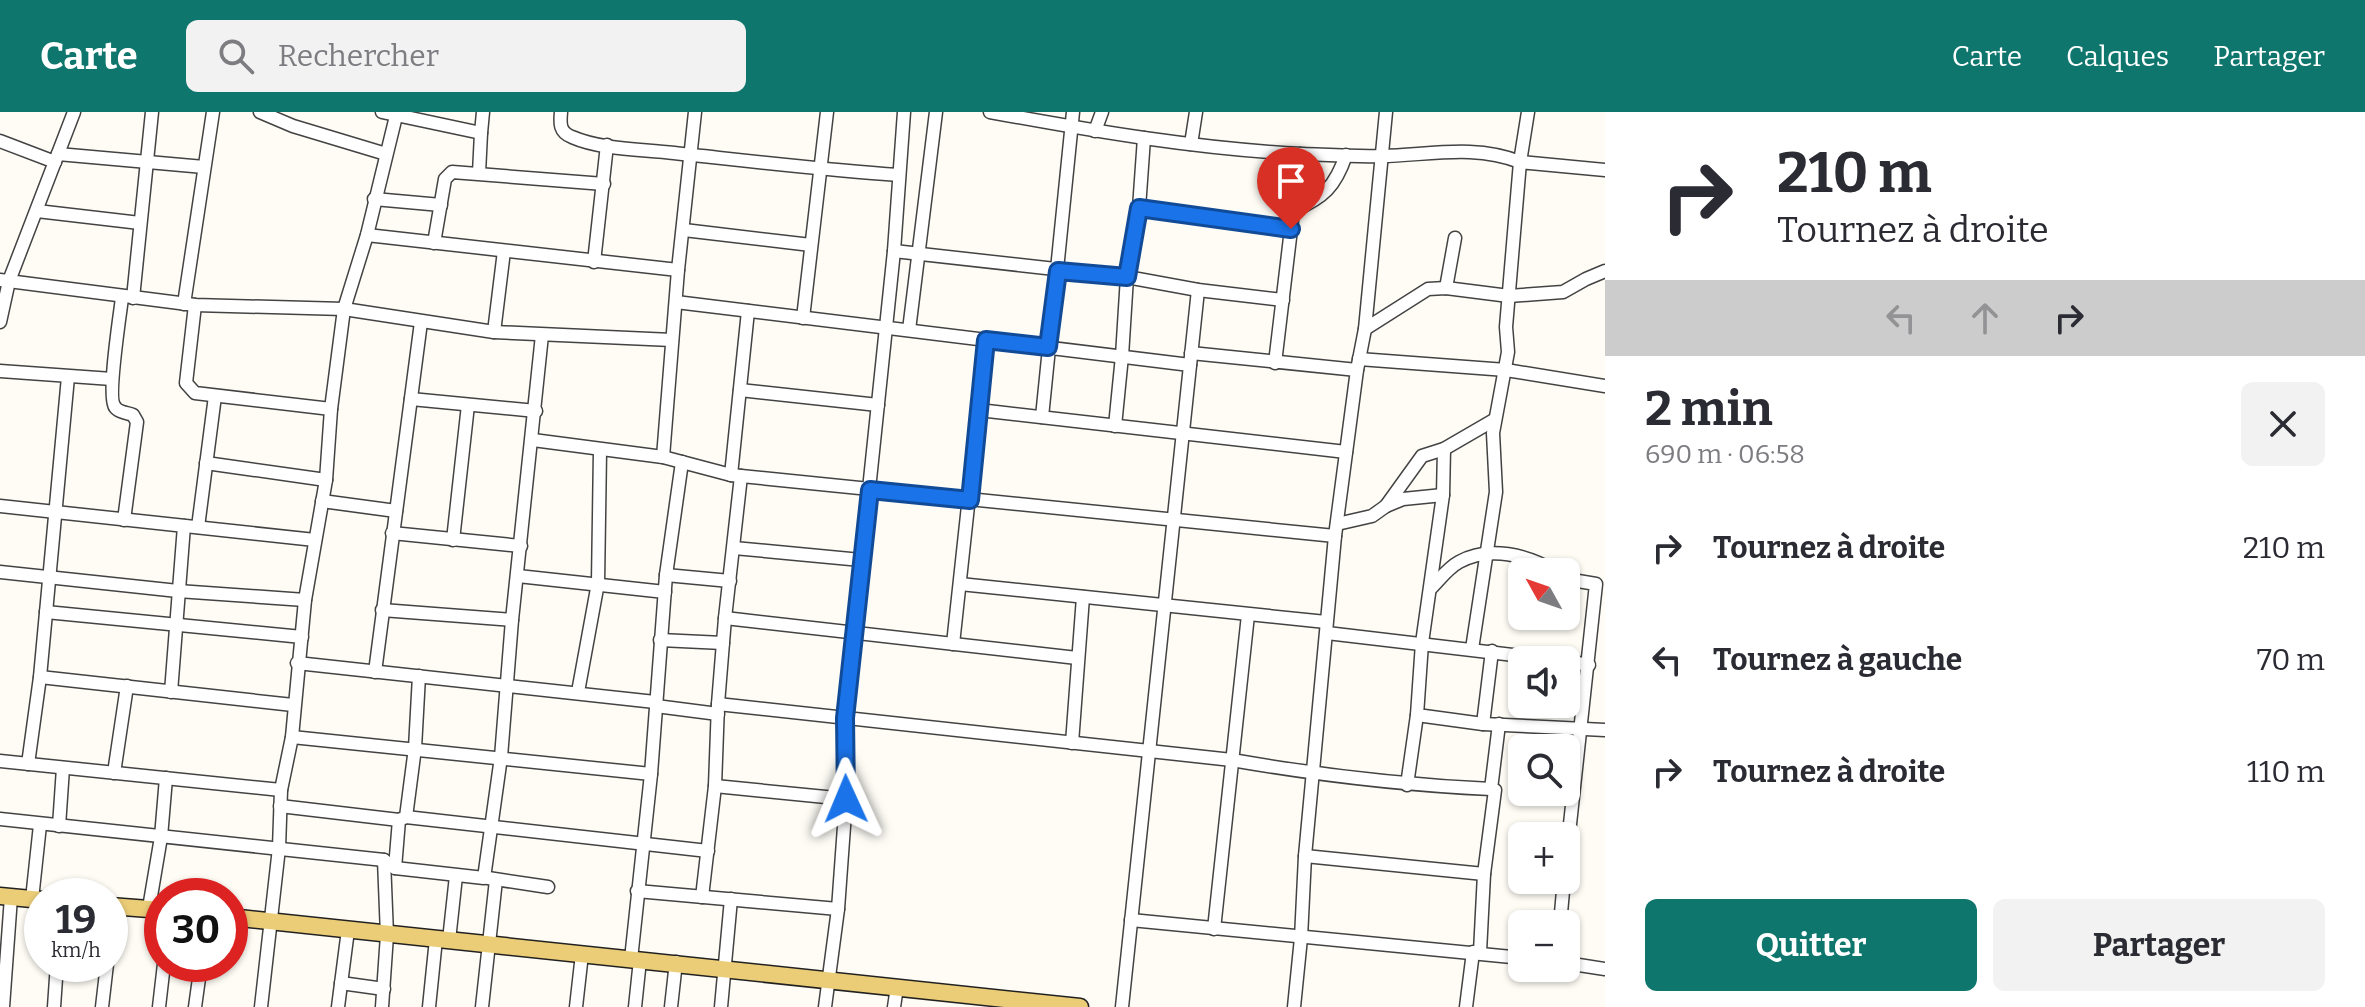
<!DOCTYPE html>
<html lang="fr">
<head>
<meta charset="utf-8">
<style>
	body { margin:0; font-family:Bitter,serif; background:#f2f2f3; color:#2b2b33; height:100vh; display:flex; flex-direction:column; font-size:30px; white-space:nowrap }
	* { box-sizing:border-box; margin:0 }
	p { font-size:26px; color:#7c7c81 }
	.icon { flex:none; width:44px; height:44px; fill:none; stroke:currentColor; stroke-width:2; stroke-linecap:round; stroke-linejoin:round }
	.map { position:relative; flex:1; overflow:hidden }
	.panel { display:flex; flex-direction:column; background:#fff; width:760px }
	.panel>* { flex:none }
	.hud { background:#fff; color:#2b2b33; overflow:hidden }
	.needle { width:52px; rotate:310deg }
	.buttons { position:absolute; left:1508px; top:446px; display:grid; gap:16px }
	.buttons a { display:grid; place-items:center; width:72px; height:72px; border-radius:12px; background:#fff; box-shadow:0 2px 6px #0004; font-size:40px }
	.speed { position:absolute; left:24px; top:766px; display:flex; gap:16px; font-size:40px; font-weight:700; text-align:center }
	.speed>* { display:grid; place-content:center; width:104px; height:104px; border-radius:50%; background:#fff; box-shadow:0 2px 6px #0004; line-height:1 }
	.speed small { font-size:20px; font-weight:400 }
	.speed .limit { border:12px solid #d22; background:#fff; color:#111 }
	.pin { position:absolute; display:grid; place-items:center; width:68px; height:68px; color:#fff; margin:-82px -34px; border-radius:50% 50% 50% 0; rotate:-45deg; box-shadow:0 0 8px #0007 }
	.pin .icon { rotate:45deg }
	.me { position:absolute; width:88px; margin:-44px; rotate:359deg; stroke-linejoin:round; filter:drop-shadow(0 0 6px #0008) }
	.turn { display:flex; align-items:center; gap:28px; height:168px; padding:0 40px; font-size:36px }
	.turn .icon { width:104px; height:104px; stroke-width:2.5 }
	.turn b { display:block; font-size:56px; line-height:68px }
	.lanes { display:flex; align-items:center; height:76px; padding:0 40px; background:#0003; justify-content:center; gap:40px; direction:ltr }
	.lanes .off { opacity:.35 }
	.round { display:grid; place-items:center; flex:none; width:84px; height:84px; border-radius:12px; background:#f2f2f3 }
	.head { display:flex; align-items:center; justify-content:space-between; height:136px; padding:0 40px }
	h1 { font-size:48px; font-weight:700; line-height:60px }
	.button { display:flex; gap:16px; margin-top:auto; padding:16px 40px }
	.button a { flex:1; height:92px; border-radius:12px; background:#0f766e; color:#fff; font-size:32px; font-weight:700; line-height:92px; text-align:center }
	.button a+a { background:#f2f2f3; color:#2b2b33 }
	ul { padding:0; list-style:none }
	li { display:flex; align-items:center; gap:24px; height:112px; padding:0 40px }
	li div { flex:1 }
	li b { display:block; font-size:30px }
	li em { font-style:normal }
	header { display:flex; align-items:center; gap:48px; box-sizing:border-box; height:112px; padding:0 40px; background:#0f766e; color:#fff }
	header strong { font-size:38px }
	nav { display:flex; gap:44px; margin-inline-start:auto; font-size:28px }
	.search { width:560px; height:72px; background:#f2f2f3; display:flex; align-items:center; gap:20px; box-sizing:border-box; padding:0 28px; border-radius:12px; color:#7c7c81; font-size:30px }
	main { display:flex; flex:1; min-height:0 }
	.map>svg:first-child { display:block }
</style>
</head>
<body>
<header>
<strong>Carte</strong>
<div class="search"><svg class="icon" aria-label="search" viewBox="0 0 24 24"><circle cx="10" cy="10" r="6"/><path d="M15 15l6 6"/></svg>Rechercher</div>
<nav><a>Carte</a><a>Calques</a><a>Partager</a></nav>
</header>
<main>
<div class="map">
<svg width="1605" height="895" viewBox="0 0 1605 895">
	<rect width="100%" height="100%" fill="#fefcf5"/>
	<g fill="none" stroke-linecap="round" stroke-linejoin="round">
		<defs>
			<g id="minor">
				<path d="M260 0 293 14 386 42"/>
				<path d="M382 0 481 21 479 61"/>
				<path d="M561 0C560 11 559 20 572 25 602 38 642 37 674 41 749 49 824 58 899 63"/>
				<path d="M990 0C1093 19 1198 37 1303 42 1329 43 1356 45 1382 44 1429 43 1475 32 1520 50L1528 0"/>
				<path d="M1095 19 1102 0"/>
				<path d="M481 21 483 0"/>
				<path d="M0 29 55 50"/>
				<path d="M1191 32 1196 0"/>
				<path d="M58 42 204 55"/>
				<path d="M374 87 441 93"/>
				<path d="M1139 96 1291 117"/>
				<path d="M37 99 140 111"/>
				<path d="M1293 99C1324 85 1335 75 1346 43"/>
				<path d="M684 118 811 133"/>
				<path d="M367 123 678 158"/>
				<path d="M434 131 445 67 452 60 604 72"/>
				<path d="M894 139 1127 165 1198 178 1283 188"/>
				<path d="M594 150 607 33"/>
				<path d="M0 168 195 193 344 197 494 220 672 228"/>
				<path d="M1446 176 1455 126"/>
				<path d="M122 186C120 202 107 286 115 295 118 300 128 301 133 303L137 310 124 408"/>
				<path d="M133 186 152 0"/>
				<path d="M676 190 1190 253"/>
				<path d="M184 192 213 0"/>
				<path d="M195 193 186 271 195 281 331 297"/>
				<path d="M803 206 827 0"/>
				<path d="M0 210 9 169 74 0"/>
				<path d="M1365 217 1428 177 1446 176 1509 184 1563 180 1586 167 1605 159"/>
				<path d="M909 218 936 0"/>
				<path d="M494 220 504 139"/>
				<path d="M1191 241 1357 258"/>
				<path d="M1359 247 1506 258 1605 274"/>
				<path d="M1275 251 1300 42"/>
				<path d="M0 259 112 267"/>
				<path d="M740 278 878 293"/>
				<path d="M411 287 536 299"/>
				<path d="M979 298 1346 340"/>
				<path d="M1042 305 1073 0"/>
				<path d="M1115 314 1122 244 1127 165 1139 96 1144 26"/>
				<path d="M533 328 663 345 731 363 1335 424"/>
				<path d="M1444 337 1443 383 1422 531 1417 603 1483 612 1605 618"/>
				<path d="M663 345 678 158 695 0"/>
				<path d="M206 351 326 368"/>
				<path d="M731 363 748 199"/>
				<path d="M322 389 396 399"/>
				<path d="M0 394 315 428"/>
				<path d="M1386 394 1422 344 1444 337 1494 308"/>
				<path d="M1337 412 1372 404 1386 394 1403 387 1443 383"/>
				<path d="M198 415 215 284"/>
				<path d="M392 421 521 434"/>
				<path d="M453 428 468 293"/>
				<path d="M734 436 861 448"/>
				<path d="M0 460 178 479 305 488"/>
				<path d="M666 463 730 469"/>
				<path d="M518 464 665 480"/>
				<path d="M1566 467 1596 472 1566 749"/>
				<path d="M960 472 1326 510"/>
				<path d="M1431 476C1440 467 1448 456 1459 450 1489 433 1528 443 1556 460"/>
				<path d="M382 498 512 508"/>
				<path d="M46 500 302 525"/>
				<path d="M725 506 1077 546"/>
				<path d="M1327 521 1556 548"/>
				<path d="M660 528 723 531"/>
				<path d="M953 532 986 228"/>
				<path d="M1472 537 1496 380 1493 321 1508 240 1506 215 1520 50 1605 58"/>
				<path d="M1566 549 1589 553"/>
				<path d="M297 551 655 590"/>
				<path d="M375 560 421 210"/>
				<path d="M40 565 293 593"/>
				<path d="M171 580 184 414"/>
				<path d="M578 580 598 471 600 339"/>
				<path d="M718 592 1232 648C1318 663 1403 673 1491 677"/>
				<path d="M656 594 718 602"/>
				<path d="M1483 612 1492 539"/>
				<path d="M292 625 651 662"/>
				<path d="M1072 631 1083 485"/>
				<path d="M0 649 281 678"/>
				<path d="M28 652 40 565 68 265"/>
				<path d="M114 661 127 574"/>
				<path d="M1407 673 1417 603"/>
				<path d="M715 674 846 687"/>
				<path d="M280 694 399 708"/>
				<path d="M406 705 708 739"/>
				<path d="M0 707 384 748 395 756 484 766 501 645 512 508 542 223"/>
				<path d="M59 714 63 656"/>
				<path d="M1305 744 1484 762"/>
				<path d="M395 756 399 708 406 705 415 636 419 564"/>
				<path d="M488 766 548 775"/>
				<path d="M637 779 838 797"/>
				<path d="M702 785 715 674 718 592 725 506 741 364"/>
				<path d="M32 787 40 713"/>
				<path d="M149 796 161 725 166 666"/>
				<path d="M1131 808 1522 846"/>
				<path d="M1560 812 1564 768"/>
				<path d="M1214 817 1248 503"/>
				<path d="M110 820 113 794"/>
				<path d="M449 828 456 764"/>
				<path d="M1480 840 1484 762 1495 678 1491 677 1499 612"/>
				<path d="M631 847 651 662 666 463 682 350"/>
				<path d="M1566 851 1605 857"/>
				<path d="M341 871 384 877"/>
				<path d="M3 895 11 785"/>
				<path d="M54 895 57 852"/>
				<path d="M102 895 107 852"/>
				<path d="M159 895 164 852"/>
				<path d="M195 895 201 852"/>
				<path d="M261 895 279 736 281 678 292 625 305 488 326 368 331 297 344 197 367 123 397 0"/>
				<path d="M338 895 348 818"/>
				<path d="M382 895 387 823 384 748"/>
				<path d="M429 895 436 827"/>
				<path d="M482 895 496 768"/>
				<path d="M576 895 582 842"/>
				<path d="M635 895 640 848"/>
				<path d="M671 895 676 850"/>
				<path d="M721 895 731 787"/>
				<path d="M825 895 838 797 846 687 845 606 894 139 904 0"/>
				<path d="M894 895 897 875"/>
				<path d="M1122 895 1198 178"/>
				<path d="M1294 895 1301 826 1305 744 1335 424 1357 258 1365 217 1386 0"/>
				<path d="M1466 895 1473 840"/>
			</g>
			<g id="major">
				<path d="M0 784 42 788"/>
				<path d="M110 794 162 798"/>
				<path d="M230 805C513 834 796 865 1080 895"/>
			</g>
		</defs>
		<!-- minor casing -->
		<use href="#minor" stroke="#434343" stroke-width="15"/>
		<!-- major casing -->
		<use href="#major" stroke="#212121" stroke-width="19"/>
		<!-- minor -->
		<use href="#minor" stroke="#fff" stroke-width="12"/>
		<!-- major -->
		<use href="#major" stroke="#ebcd78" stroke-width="16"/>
	</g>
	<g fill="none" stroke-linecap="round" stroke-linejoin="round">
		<defs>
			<path id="route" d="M846 687 845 606 870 378 970 388 986 228 1048 235 1058 159 1127 165 1139 96 1291 117"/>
		</defs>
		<!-- route casing -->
		<use href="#route" stroke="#114b97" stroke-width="20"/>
		<!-- route -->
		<use href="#route" stroke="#1a73e8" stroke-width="14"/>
	</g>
</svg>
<div class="buttons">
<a><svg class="needle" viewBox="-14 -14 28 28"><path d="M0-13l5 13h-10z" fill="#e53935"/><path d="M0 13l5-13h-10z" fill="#7c7c81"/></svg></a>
<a><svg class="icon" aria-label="sound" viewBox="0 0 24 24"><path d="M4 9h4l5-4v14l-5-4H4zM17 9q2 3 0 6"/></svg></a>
<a><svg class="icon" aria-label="search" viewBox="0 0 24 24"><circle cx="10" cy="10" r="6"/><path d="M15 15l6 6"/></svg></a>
<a>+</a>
<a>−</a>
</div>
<div class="speed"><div>19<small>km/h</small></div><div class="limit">30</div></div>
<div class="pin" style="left:1291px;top:117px;background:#d93025"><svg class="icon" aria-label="arrive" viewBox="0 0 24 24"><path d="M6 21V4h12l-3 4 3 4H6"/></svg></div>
<svg class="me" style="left:846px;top:687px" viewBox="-20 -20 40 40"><path d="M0-17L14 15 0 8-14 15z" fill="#1a73e8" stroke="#fff" stroke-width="4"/></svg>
</div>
<section class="panel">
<div class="hud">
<div class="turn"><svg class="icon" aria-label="right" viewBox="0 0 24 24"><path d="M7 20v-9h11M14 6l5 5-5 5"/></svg><div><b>210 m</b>Tournez à droite</div></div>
<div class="lanes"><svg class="icon off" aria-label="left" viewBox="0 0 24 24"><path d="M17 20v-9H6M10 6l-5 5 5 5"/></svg><svg class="icon off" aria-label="ahead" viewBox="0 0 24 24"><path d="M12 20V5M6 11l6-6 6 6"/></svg><svg class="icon" aria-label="right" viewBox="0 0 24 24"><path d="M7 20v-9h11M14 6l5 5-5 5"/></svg></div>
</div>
<div class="head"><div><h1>2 min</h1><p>690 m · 06:58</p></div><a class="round"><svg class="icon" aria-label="close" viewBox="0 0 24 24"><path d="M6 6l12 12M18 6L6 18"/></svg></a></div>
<ul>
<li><svg class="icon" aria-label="right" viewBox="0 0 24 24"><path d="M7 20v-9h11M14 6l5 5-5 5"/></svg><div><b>Tournez à droite</b></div><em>210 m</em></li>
<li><svg class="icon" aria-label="left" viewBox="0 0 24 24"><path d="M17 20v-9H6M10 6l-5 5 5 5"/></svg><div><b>Tournez à gauche</b></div><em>70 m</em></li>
<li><svg class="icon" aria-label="right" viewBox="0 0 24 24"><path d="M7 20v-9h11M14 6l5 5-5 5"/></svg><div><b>Tournez à droite</b></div><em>110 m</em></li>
</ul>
<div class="button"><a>Quitter</a><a>Partager</a></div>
</section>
</main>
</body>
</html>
